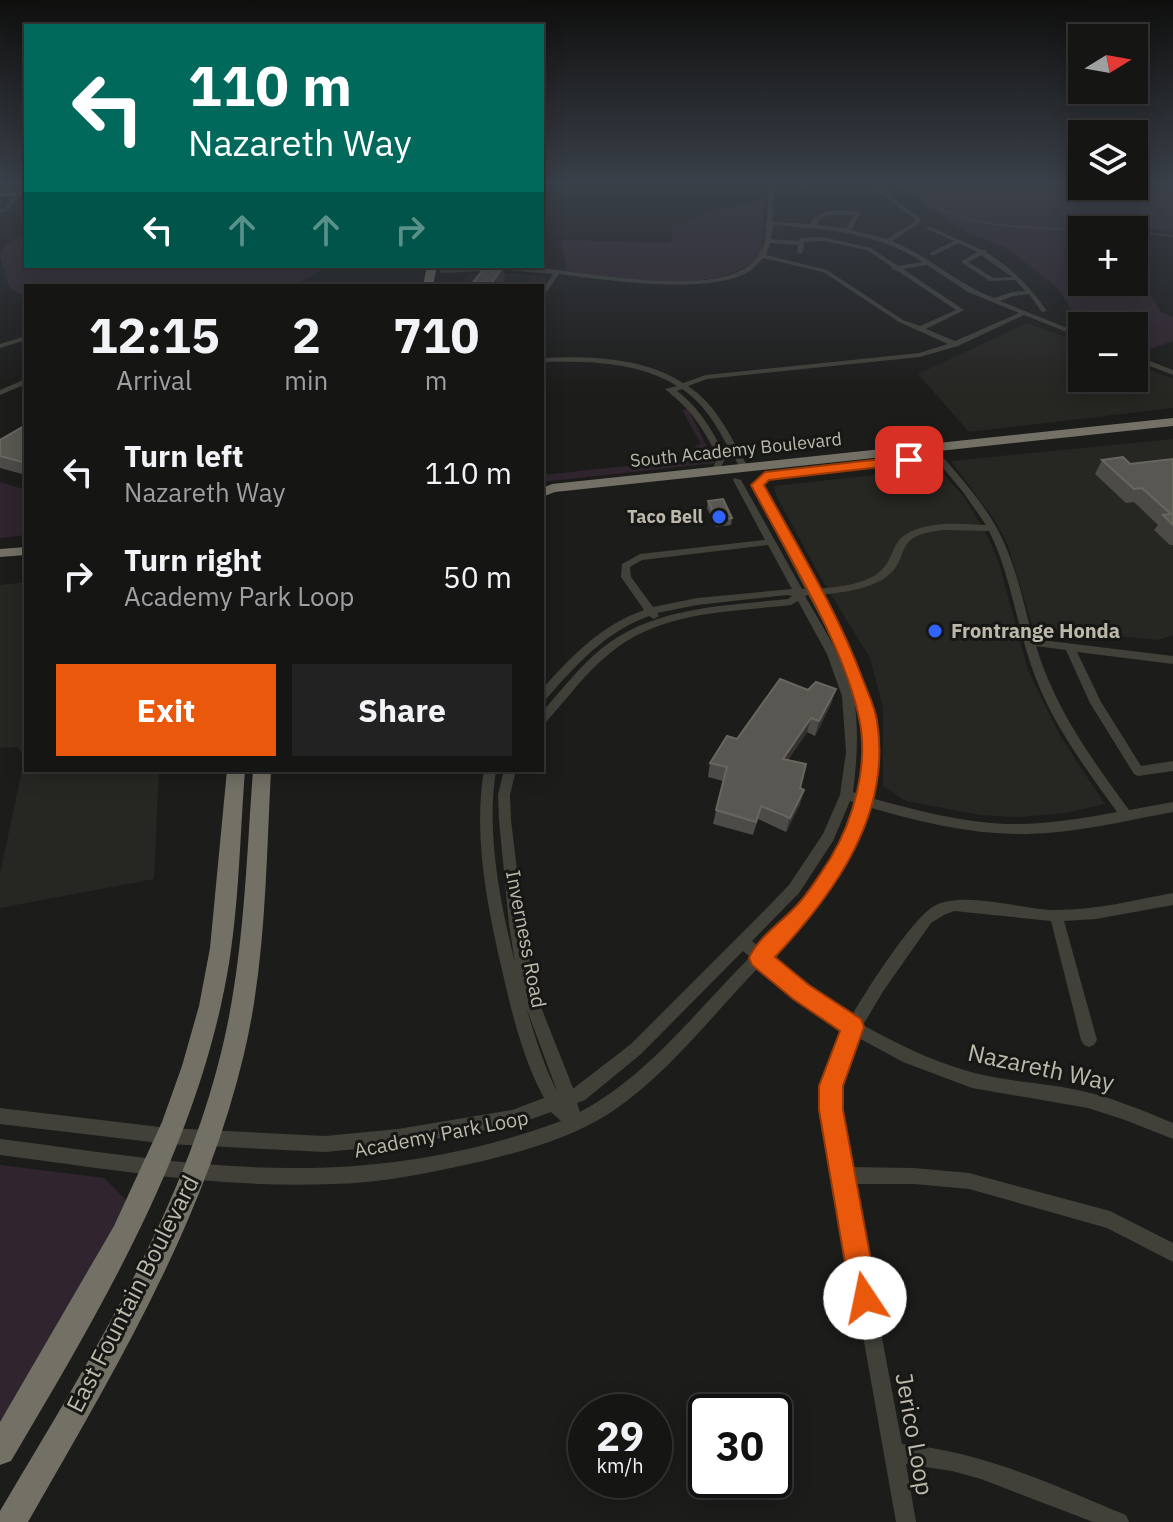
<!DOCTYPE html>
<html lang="en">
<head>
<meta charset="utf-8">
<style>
	body { margin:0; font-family:"IBM Plex Sans",sans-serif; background:#222; color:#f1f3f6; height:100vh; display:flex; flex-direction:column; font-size:30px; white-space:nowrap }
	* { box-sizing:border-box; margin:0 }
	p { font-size:26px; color:#9d9fa0 }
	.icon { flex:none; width:44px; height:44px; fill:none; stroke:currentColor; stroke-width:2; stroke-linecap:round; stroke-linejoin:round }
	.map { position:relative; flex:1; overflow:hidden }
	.drawer { position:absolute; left:24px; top:284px; width:520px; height:488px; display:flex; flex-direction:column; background:#151514; border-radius:0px; box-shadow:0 4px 20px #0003,0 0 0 2px #343434 }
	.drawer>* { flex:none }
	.guide { position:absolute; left:24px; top:24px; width:520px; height:244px; border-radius:0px; box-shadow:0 4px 20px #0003,0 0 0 2px #343434; background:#00695c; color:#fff; overflow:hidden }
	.needle { width:52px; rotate:79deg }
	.fabs { position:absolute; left:1068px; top:24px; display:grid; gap:16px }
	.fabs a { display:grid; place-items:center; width:80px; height:80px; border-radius:0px; background:#151514; box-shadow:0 4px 20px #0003,0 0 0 2px #343434; font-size:40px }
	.speed { position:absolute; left:568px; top:1394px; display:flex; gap:16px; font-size:40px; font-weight:700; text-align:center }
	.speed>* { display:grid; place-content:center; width:104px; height:104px; border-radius:50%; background:#151514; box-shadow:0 4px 20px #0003,0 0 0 2px #343434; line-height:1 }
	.speed small { font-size:20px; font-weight:400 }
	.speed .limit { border:4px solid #111; border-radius:12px; background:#fff; color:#111 }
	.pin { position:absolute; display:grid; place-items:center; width:68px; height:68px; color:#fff; margin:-34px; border-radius:16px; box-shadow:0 4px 12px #0006 }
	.me { position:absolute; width:88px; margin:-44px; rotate:349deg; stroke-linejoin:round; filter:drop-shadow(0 0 6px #0008) }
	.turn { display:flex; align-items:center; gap:28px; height:168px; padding:0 32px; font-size:36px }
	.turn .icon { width:104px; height:104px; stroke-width:2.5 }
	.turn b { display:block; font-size:56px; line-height:68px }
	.lanes { display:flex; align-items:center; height:76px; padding:0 32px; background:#0003; justify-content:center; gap:40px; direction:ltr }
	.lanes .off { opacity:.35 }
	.eta { display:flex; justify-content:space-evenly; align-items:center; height:136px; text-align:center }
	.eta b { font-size:48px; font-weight:700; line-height:56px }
	.action { display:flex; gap:16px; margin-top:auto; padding:16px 32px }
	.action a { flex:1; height:92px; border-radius:0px; background:#ea580c; color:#fff; font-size:32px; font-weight:700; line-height:92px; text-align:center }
	.action a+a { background:#222; color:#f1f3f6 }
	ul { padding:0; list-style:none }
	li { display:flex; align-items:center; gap:24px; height:104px; padding:0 32px }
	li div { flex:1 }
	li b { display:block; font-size:30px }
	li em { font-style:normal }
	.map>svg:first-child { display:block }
</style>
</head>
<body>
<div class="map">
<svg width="1173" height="1522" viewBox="0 0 1173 1522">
	<rect width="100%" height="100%" fill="#1c1c1a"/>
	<!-- built -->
	<g fill="#262622">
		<path d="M500 272 548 277 542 286H460L467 275Z"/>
		<path d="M1027 323 1082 343V378H1134V364L1173 379V408L969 432 918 374Z"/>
		<path d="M1173 439V635L1158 640 1033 628 1007 543 994 519 951 461Z"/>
		<path d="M938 468 965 498 988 537 999 563 1028 670 1059 734 1105 804 1066 813 1020 817 980 815 906 801 883 786V708L870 658 821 578 777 497 774 486Z"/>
		<path d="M26 582V770H159L154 879 0 908V874L25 756 17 747 0 748V585Z"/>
	</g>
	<!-- green -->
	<g fill="#30252e" fill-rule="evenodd">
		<path d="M894 183H1082V186L1173 184V231L1143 229 1135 272 1161 312 1173 317V341L1136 354 1134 326 1082 327 1058 288 1005 247 968 233ZM1082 230H1134V282H1082Z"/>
		<path d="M765 199 761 253C729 297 611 280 565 270L567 266 560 242 562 240 669 243 672 240V225L682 224 711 211Z"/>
		<path d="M26 225V266H327L294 286H26V297L9 287 0 254 7 243 20 237Z"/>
		<path d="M688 409 715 463 542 482V475L692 459 690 456 697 452 695 446 701 444 682 410Z"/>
		<path d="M0 482 26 490V535L0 538Z"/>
		<path d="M0 1165 104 1178 128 1202 114 1232 0 1423Z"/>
	</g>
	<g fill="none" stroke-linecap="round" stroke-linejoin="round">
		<!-- stream -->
		<g stroke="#41382e" stroke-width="2">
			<path d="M900 183C917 190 930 205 947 212 989 229 1037 227 1082 230"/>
			<path d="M1134 232 1173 236"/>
		</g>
		<!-- minor -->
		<g fill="#41413a" fill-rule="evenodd">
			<path d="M769 183H774L773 222 811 224 813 218 829 211H858L861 213 851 230 887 239 913 223 915 219 873 188 878 187 921 219 917 225 892 241C929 256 957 284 994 298L1012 292 1025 291 1015 280 990 281 962 263V261L977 252 959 243 934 255H930V253L954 241 925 228 930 227 982 250H986V252C1013 269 1030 287 1047 311L1042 312 1029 294 1013 296 1000 301 1082 334V338L1024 315 958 346 920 357 707 379 688 386C718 406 731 438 748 467L741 469C723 440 711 408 682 389L677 391C700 408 713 432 726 457L719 471 715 474 711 471 718 457C701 425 693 412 665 389L677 386C637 361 587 361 542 362V358C588 356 643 357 683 383L706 375 919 353 948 344 899 322 823 272 763 258C759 262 755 268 750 271 711 296 604 280 559 274L544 296 542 297V290L553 274 506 270 442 273 439 271C459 263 508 265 531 267 583 272 699 295 744 269 755 263 762 252 765 240 766 234 767 229 765 223L767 222ZM830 215H854L846 228 817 225 818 220ZM773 225C825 229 877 232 922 262L898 266 871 248 823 237 801 238 798 241 771 239ZM823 241 867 250 892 267V269L896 270 956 310 920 326 903 320 827 270 766 255 770 243 798 245 797 252 800 254 803 252 804 242ZM981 255 1012 277 993 278 968 262ZM927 265 968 292 1019 313 955 341 926 329 964 310 903 269Z"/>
			<path d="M797 183H803L808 187 803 188Z"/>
			<path d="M26 185V189L0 190V186Z"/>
			<path d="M15 193 20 194 8 211 0 213V209H4Z"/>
			<path d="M26 336V340L0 348V344Z"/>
			<path d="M1134 355 1173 370V375L1134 360Z"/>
			<path d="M26 379V384L0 395V390Z"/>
			<path d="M938 454 941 455C963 480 986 506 1001 536 1017 569 1024 605 1033 639L1173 656V664L1077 652 1101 702 1141 766 1173 761V771L1138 776 1134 774 1090 703 1066 650 1036 646C1055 709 1091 758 1129 810L1173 802V812C1124 821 1076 833 1026 834 972 835 920 822 868 807 852 865 812 914 770 957L799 981 851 1017C865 993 913 916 936 905 967 891 1022 910 1057 910 1096 910 1135 900 1173 893V905L1096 919 1064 921 1097 1040 1094 1045 1089 1047 1084 1045 1081 1040 1051 921 954 911 944 915 931 923 884 990 863 1025C903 1047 944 1067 988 1076 1021 1083 1054 1084 1086 1092 1116 1099 1144 1111 1173 1123V1139L1125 1120 1088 1108 972 1088 903 1062 857 1037C847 1060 838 1086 839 1111 840 1129 846 1148 850 1167L914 1168 969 1173 1110 1211 1173 1243V1262L1107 1228 969 1189 914 1184H853L902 1444C981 1451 1054 1485 1126 1515L1129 1522H1093L981 1479 952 1471 906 1464 916 1522H896L823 1110C826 1081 833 1057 844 1030L789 990 760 966C712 1015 670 1072 613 1111 574 1137 528 1150 483 1161 434 1172 384 1183 333 1184 221 1189 110 1169 0 1155V1139C97 1151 194 1168 291 1168 382 1169 476 1153 561 1121L551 1112 512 1126 398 1145 325 1152 168 1144 0 1124V1108L168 1128 325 1136 398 1129 512 1110 544 1098C523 1059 512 1014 502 970 487 905 473 836 484 770H496C486 834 500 901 515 963L509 924 499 820 498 795 504 770H516L510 795 511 820 526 945 539 1002 573 1088H574L631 1044 759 916 789 885 823 834 840 795 846 752 842 696 827 654 798 601 791 605C729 612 659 611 609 654 585 673 567 699 546 722L542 723V712C561 691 579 667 601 649 653 606 725 606 788 599L792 596 787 595 697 605 657 613 659 616 654 619 649 616C605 632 576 665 546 699L542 700V689C573 655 600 626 644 610L621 577 622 564 640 554 765 540 733 480 734 478 741 480 802 589H805L754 490V485L762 474 769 476 762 485V490L815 589C836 587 872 585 885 566 893 556 893 543 905 535 928 520 960 524 986 525L963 492 934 457ZM945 530 989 531C1010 573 1016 621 1031 665 1049 720 1084 766 1117 812 1080 819 1043 825 1005 824 960 822 915 810 871 798 892 723 853 657 818 595 839 593 867 590 885 578 914 558 888 535 945 530ZM768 545 792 589 697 598 653 607 631 577 630 567 642 560ZM808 595C842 656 881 722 859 794L853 792C857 761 859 729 854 698 848 666 821 624 805 596ZM850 801 857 803C840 860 801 906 760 948L752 941 799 893 833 841ZM743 951 750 957C696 1011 648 1076 580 1112L577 1103 585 1100 641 1054ZM526 1007 557 1091C543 1064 535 1036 526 1007Z"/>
		</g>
		<!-- major -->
		<path fill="#615f56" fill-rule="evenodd" d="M26 191V195L0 197V193Z"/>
		<!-- highway -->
		<g fill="#737066" fill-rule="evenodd">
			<path d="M427 266H437L433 286H423Z"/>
			<path d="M1173 418V426L555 492 542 497V488L552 484Z"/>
			<path d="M26 547V555L0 557V549Z"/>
			<path d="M227 770H245C239 848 239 928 221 1005 184 1170 96 1317 11 1461L0 1465V1422L114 1226 162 1122 182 1066 199 1006 210 948Z"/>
			<path d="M253 770H271C266 864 266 962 244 1054 204 1223 113 1373 28 1522H0V1511C86 1365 180 1219 221 1053 244 961 246 864 253 770Z"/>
		</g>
	</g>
	<!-- wall -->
	<g fill="#4c4b47">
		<path d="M26 425V475L0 468V440Z"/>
		<path d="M1173 459V545H1170L1154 530 1158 525 1134 502 1126 503 1095 474 1102 460 1130 464Z"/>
		<path d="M708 501 732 518 731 525 716 527 707 508Z"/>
		<path d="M836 689 831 704 815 736 807 732 788 760 800 788 804 790 800 804 786 832 758 819 753 835 713 824 723 781 708 777 710 763 737 739 808 690Z"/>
	</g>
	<!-- shaded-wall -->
	<g fill="#343330">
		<path d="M504 266 505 278 499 286H489Z"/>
		<path d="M836 689 831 704 815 736 819 721Z"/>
		<path d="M811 718 807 732 779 773 783 759Z"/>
		<path d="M804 790 800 804 786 832 790 818Z"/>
	</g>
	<!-- building -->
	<g fill="#585751" stroke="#68665f" stroke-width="2">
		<path d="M486 266H504L489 286H470Z"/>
		<path d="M26 425V463L0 456V440Z"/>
		<path d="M1123 457 1130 464 1173 459V525L1163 515 1171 514 1142 488 1134 489 1102 460Z"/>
		<path d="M723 499 732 518 717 520 708 501Z"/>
		<path d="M780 679 808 690 816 682 836 689 819 721 811 718 783 759 806 764 800 788 804 790 790 818 761 806 756 822 716 810 727 767 710 763 727 736 737 739Z"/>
	</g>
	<!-- sky -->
	<linearGradient id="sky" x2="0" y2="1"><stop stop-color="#0f0f0e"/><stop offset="0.46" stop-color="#3a4049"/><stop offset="1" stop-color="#3a4049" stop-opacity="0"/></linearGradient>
	<rect width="1173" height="396" fill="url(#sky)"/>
	<!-- route -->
	<path fill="#ea580c" stroke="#983908" stroke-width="2" d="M909 456 914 457V463L769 480 764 485C799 549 838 612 863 680 868 693 875 707 877 721 892 814 835 893 775 957L809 985 861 1019 864 1027 843 1086V1110L878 1298 874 1308 865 1312 855 1308 851 1298 819 1110V1086L840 1031 793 999 752 965 749 958C758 937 783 921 798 904 810 891 820 874 830 859 854 819 869 764 859 718 844 645 786 552 751 485L765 472Z"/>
	<!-- markers -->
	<g fill="#3164fd" stroke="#171715" stroke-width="3">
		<circle cx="719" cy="517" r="8"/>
		<circle cx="935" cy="631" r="8"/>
	</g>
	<g text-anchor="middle" stroke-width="6" stroke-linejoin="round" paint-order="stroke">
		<!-- far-street labels -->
		<g font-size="18" fill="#bcb9ab" stroke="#171715">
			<text transform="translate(736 450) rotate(-6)" y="6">South Academy Boulevard</text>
		</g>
		<!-- far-poi labels -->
		<g font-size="18" font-weight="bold" fill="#bcb9ab" stroke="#171715" text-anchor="end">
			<text x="703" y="523">Taco Bell</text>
		</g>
		<!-- poi labels -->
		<g font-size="20" font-weight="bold" fill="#bcb9ab" stroke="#171715" text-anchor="start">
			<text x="951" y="638">Frontrange Honda</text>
		</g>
		<!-- street labels -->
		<g font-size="20" fill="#bcb9ab" stroke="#171715">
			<text transform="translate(526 939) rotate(79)" y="7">Inverness Road</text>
			<text transform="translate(441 1134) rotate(-11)" y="7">Academy Park Loop</text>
		</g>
		<!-- near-street labels -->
		<g font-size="24" fill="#bcb9ab" stroke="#171715">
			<text transform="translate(1041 1068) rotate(12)" y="8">Nazareth Way</text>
			<text transform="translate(133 1294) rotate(-63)" y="8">East Fountain Boulevard</text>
			<text transform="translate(914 1434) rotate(80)" y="8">Jerico Loop</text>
		</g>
	</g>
</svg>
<div class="fabs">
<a><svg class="needle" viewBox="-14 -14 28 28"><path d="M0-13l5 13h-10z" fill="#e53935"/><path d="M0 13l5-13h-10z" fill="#9d9fa0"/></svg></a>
<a><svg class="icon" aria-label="layers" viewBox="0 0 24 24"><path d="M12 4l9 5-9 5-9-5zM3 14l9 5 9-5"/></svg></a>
<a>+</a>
<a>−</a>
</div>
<div class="speed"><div>29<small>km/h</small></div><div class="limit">30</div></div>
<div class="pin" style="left:909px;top:460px;background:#d93025"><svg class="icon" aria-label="arrive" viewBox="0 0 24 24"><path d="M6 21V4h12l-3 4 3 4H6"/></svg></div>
<svg class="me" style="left:865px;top:1298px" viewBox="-20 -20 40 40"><circle r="19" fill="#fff"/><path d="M0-13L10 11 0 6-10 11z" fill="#ea580c"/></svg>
<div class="guide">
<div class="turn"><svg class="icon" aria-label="left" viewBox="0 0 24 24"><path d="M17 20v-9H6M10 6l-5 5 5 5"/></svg><div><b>110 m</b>Nazareth Way</div></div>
<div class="lanes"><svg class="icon" aria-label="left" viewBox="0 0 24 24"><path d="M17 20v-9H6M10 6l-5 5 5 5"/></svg><svg class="icon off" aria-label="ahead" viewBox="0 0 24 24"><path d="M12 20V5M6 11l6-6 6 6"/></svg><svg class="icon off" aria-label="ahead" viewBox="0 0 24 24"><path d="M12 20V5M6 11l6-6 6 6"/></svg><svg class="icon off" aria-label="right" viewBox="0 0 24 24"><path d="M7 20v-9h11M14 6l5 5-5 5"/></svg></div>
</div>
<section class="drawer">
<div class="eta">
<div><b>12:15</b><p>Arrival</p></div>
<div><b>2</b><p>min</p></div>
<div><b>710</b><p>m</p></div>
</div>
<ul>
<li><svg class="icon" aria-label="left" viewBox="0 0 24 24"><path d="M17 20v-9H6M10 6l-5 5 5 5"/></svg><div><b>Turn left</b><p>Nazareth Way</p></div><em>110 m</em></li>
<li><svg class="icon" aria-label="right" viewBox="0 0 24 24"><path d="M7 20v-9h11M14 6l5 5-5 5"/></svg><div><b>Turn right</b><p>Academy Park Loop</p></div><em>50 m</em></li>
</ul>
<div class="action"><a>Exit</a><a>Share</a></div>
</section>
</div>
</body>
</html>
